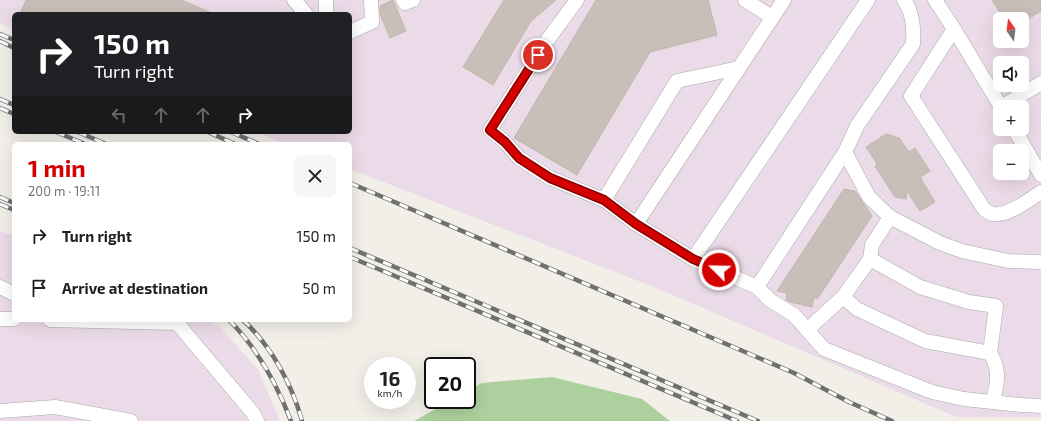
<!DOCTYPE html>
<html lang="en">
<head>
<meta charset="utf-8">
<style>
	body { margin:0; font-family:"Exo 2",sans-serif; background:#f6f6f6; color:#202124; height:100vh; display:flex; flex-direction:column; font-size:15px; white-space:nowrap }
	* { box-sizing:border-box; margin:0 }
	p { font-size:13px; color:#757577 }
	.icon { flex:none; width:22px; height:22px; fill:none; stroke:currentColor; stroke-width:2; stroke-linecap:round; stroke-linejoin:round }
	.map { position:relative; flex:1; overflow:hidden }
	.drawer { position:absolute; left:12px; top:142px; width:340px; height:180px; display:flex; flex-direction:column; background:#fff; border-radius:6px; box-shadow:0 4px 16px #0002 }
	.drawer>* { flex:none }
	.hud { position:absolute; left:12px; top:12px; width:340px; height:122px; border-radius:6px; box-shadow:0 4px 16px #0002; background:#202124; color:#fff; overflow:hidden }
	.needle { width:26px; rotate:346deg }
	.fabs { position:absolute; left:993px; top:12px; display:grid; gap:8px }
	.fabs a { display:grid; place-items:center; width:36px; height:36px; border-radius:6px; background:#fff; box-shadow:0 4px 16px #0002; font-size:20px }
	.speed { position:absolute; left:364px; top:357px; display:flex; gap:8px; font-size:20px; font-weight:700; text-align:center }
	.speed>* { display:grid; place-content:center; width:52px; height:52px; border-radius:50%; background:#fff; box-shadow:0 4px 16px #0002; line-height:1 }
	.speed small { font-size:10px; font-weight:400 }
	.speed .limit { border:2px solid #111; border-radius:6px; background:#fff; color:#111 }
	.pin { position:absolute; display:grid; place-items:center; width:34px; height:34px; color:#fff; margin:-17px; border:2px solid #fff; border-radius:50%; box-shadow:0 1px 4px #0007 }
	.me { position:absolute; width:44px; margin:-22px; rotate:293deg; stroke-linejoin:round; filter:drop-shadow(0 0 3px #0008) }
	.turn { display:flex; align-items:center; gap:14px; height:84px; padding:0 16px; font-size:18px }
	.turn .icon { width:52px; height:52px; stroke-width:2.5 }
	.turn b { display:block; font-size:28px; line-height:34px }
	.lanes { display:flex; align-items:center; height:38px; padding:0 16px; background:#0003; justify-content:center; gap:20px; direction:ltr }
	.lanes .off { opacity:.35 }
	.round { display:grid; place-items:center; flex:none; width:42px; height:42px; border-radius:6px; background:#f6f6f6 }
	.headline { display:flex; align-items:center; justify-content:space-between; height:68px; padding:0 16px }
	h1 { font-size:24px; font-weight:700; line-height:30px; color:#d40000 }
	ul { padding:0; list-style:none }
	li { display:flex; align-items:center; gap:12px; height:52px; padding:0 16px }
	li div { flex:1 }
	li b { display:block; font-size:15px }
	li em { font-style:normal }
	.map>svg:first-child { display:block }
</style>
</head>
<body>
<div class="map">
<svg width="1041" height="421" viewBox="0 0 1041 421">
	<rect width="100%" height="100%" fill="#f2efe9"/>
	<!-- industrial -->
	<g fill="#ebdbe8" fill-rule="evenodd">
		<path d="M0 0H1041V417H956L659 289 350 169V144H286L256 132H350V14H14V29L0 23ZM1000 19H1022V41H1000ZM1000 63H1022V85H1000ZM1000 107H1022V129H1000ZM1000 151H1022V173H1000Z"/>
		<path d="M0 231 14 236V320H208L220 327 259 371 280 421H0Z"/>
	</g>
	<!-- forest -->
	<path fill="#add19e" d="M552 377 642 399 670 421H414L452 400H467V391L482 383Z"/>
	<!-- building -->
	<g fill="#c7bfb8" stroke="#c4b6ab">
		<path d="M26 0H181L214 14H20Z"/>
		<path d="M393 0 406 31 390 38 380 14V6Z"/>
		<path d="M504 0H556L531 21 493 85 463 67Z"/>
		<path d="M596 0H708L717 35 650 52 577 175 514 138Z"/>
		<path d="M992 0H1041V11L1022 23V19H1004Z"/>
		<path d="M886 134 899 138 909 152 915 148 930 171 920 177 935 202 920 211 907 191 906 199 895 197 875 166 877 164 866 147Z"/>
		<path d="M844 189 855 191 872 216 818 298H814L812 307 790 302 786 300 787 293 777 291Z"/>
	</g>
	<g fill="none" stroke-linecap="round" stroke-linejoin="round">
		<defs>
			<g id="minor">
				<path d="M294 0 306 14"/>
				<path d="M326 0V14"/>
				<path d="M403 0 405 3 413 0"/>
				<path d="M577 0 546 42 490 130 505 142 519 158 550 178 604 200 636 224 693 259 757 287 770 300 794 315 824 349 932 392 964 399 1021 405 1041 406"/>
				<path d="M745 0 772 17"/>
				<path d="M935 0 954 29 911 96 984 209C986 211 989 213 992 214 1007 217 1029 200 1041 192"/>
				<path d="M954 29 1001 107"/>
				<path d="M350 32 372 22 371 0"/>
				<path d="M1001 107 1041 83"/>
				<path d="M1014 129 1041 175"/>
				<path d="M845 152 869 197 890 217 940 243 962 251 1008 261 1041 262"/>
				<path d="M604 200 677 81 739 68"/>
				<path d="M636 224 784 0"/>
				<path d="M693 259 868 0"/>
				<path d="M0 287 14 294"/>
				<path d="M757 287 845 152 857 126 913 44C914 29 913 12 904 0"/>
				<path d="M843 297 857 309 925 341 990 353 996 306 969 302 920 287 870 259"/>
				<path d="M0 319H14"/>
				<path d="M50 320 177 323 253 413 257 421"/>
				<path d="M807 330 843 297 870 259 872 245 890 217"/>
				<path d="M990 353C1001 371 997 383 993 402"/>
				<path d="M0 411 55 407 131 421"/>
			</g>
		</defs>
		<!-- minor casing -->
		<use href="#minor" stroke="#a9a9a9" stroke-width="15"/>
		<!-- minor -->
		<use href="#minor" stroke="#fff" stroke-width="14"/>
		<defs>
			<g id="rail">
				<path d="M0 34 14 40"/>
				<path d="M0 41 14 48"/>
				<path d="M0 99 14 105"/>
				<path d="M0 108 14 114"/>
				<path d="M56 132 85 144"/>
				<path d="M78 132 106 144"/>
				<path d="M208 132 235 144"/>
				<path d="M231 132 259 144"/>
				<path d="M350 183 794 373 849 402 892 421"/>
				<path d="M0 197 14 203"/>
				<path d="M0 204 14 210"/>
				<path d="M350 248 758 421"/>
				<path d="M350 257 737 421"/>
				<path d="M229 320C257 348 277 384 291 421"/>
				<path d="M243 320C271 346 292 384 302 421"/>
			</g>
		</defs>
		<!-- rail casing -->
		<use href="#rail" stroke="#707070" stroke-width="4.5"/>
		<!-- rail -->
		<use href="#rail" stroke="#fff" stroke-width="3" stroke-dasharray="9" stroke-linecap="butt"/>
	</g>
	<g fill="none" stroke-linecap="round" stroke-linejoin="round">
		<defs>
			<path id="route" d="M538 55 490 130 505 142 519 158 550 178 604 200 636 224 693 259 719 270"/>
		</defs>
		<!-- route casing -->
		<use href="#route" stroke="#8a0000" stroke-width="10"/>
		<!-- route -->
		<use href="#route" stroke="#d40000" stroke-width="7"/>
	</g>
</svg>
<div class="fabs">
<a><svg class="needle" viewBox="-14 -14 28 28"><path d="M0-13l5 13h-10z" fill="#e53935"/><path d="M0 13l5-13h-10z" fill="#757577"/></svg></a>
<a><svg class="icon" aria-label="sound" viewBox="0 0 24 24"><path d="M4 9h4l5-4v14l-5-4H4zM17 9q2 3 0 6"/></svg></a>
<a>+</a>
<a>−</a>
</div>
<div class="speed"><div>16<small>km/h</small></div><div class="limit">20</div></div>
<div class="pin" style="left:538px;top:55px;background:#d93025"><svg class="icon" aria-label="arrive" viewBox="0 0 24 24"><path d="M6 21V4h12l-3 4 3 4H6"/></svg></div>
<svg class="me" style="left:719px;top:270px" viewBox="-20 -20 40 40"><circle r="17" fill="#d40000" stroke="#fff" stroke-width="3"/><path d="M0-11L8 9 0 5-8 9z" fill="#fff"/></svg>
<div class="hud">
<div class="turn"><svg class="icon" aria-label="right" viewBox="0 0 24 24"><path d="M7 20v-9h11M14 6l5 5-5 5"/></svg><div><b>150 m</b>Turn right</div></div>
<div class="lanes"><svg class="icon off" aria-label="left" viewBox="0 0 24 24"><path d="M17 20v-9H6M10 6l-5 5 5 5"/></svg><svg class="icon off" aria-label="ahead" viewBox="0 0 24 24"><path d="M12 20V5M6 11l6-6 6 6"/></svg><svg class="icon off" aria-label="ahead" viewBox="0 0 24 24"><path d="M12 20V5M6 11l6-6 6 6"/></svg><svg class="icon" aria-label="right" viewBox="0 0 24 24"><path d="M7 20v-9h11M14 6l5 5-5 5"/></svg></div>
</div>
<section class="drawer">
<div class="headline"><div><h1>1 min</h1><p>200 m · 19:11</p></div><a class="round"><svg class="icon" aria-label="close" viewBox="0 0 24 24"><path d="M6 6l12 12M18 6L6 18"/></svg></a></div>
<ul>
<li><svg class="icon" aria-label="right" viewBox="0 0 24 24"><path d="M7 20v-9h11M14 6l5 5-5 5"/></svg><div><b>Turn right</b></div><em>150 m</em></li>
<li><svg class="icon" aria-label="arrive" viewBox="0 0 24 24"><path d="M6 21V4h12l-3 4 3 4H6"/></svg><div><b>Arrive at destination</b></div><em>50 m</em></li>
</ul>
</section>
</div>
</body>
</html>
